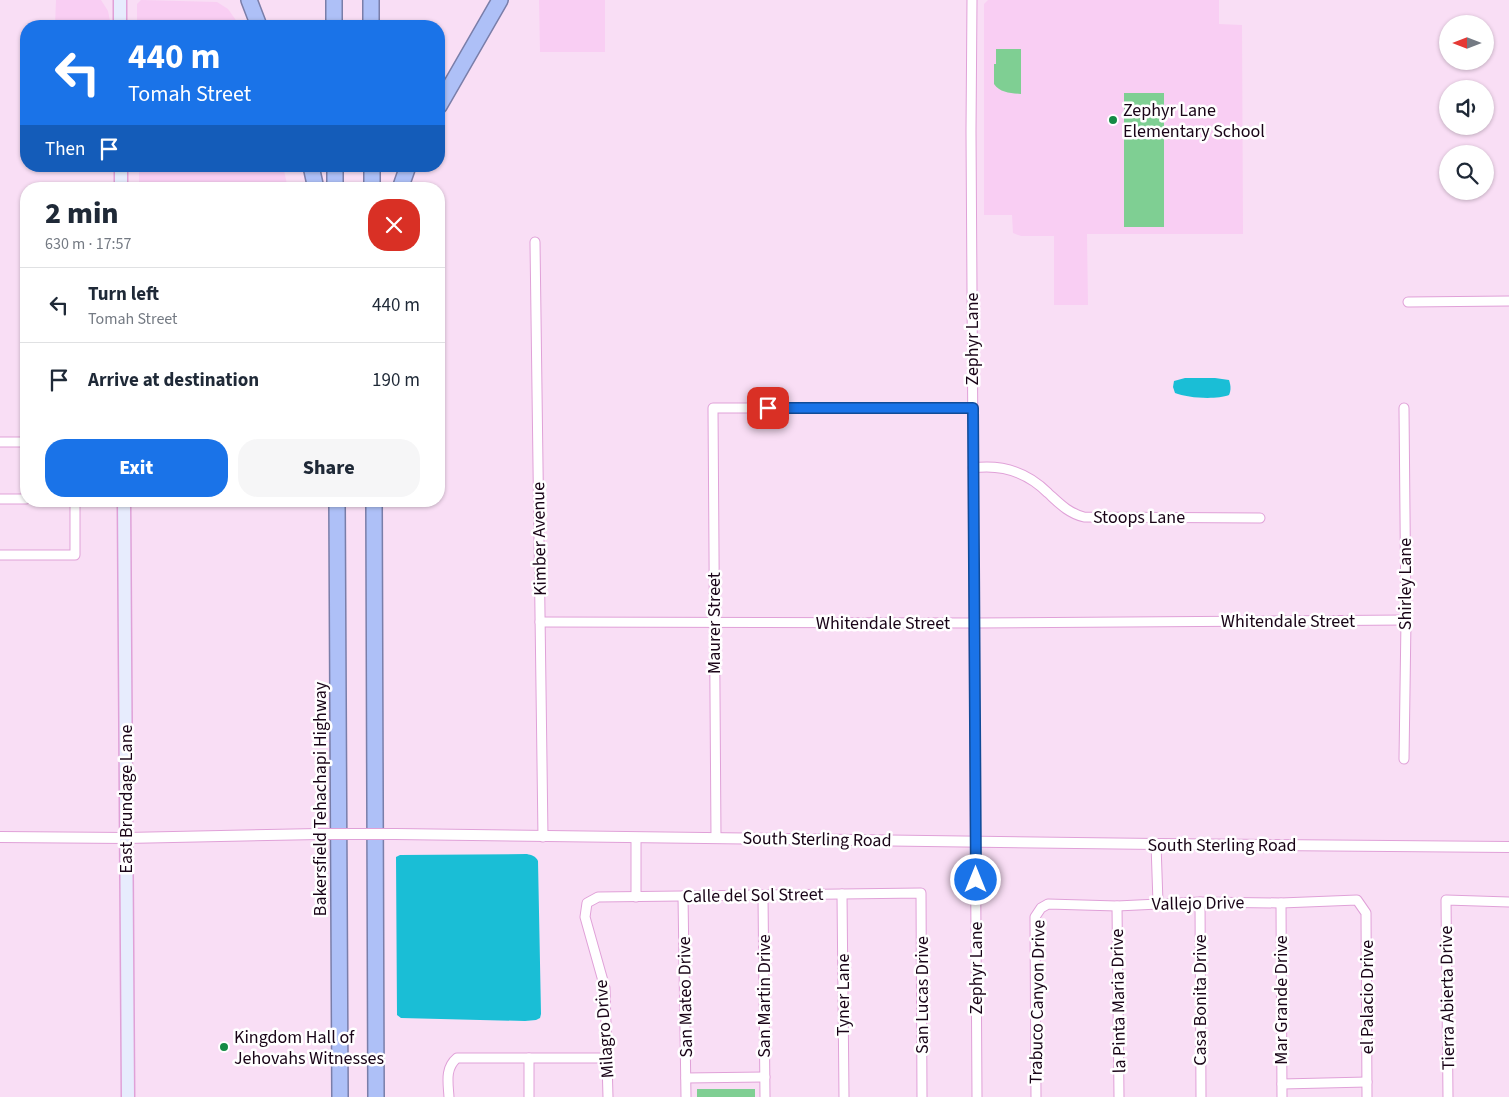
<!DOCTYPE html>
<html lang="en">
<head>
<meta charset="utf-8">
<style>
	body { margin:0; font-family:"Source Sans 3",sans-serif; background:#f6f6f7; color:#1f2937; height:100vh; display:flex; flex-direction:column; font-size:19px; white-space:nowrap }
	* { box-sizing:border-box; margin:0 }
	p { font-size:16px; color:#747a83 }
	.icon { flex:none; width:28px; height:28px; fill:none; stroke:currentColor; stroke-width:2; stroke-linecap:round; stroke-linejoin:round }
	.map { position:relative; flex:1; overflow:hidden }
	.side { position:absolute; left:20px; top:182px; width:425px; height:325px; display:flex; flex-direction:column; background:#fff; border-radius:20px; box-shadow:0 1px 4px #0004 }
	.side>* { flex:none }
	.top-card { position:absolute; left:20px; top:20px; width:425px; height:152px; border-radius:20px; box-shadow:0 1px 4px #0004; background:#1a73e8; color:#fff; overflow:hidden }
	.needle { width:32px; rotate:270deg }
	.tools { position:absolute; left:1439px; top:15px; display:grid; gap:10px }
	.tools a { display:grid; place-items:center; width:55px; height:55px; border-radius:50%; background:#fff; box-shadow:0 1px 4px #0004; font-size:25px }
	.pin { position:absolute; display:grid; place-items:center; width:42px; height:42px; color:#fff; margin:-21px; border-radius:10px; box-shadow:0 2px 8px #0006 }
	.me { position:absolute; width:55px; margin:-28px; rotate:0deg; stroke-linejoin:round; filter:drop-shadow(0 0 4px #0008) }
	.turn { display:flex; align-items:center; gap:18px; height:105px; padding:0 25px; font-size:22px }
	.turn .icon { width:65px; height:65px; stroke-width:2.5 }
	.turn b { display:block; font-size:35px; line-height:42px }
	.then { display:flex; align-items:center; height:48px; padding:0 25px; background:#0003; gap:10px; font-size:19px }
	.round { display:grid; place-items:center; flex:none; width:52px; height:52px; border-radius:20px; background:#f6f6f7 }
	.overview { display:flex; align-items:center; justify-content:space-between; height:85px; padding:0 25px }
	h1 { font-size:30px; font-weight:800; line-height:38px }
	.button { display:flex; gap:10px; margin-top:auto; padding:10px 25px }
	.button a { flex:1; height:58px; border-radius:20px; background:#1a73e8; color:#fff; font-size:20px; font-weight:800; line-height:58px; text-align:center }
	.button a+a { background:#f6f6f7; color:#1f2937 }
	ul { padding:0; list-style:none }
	li { display:flex; align-items:center; gap:15px; height:75px; padding:0 25px; border-top:1px solid #e0e1e3 }
	li div { flex:1 }
	li b { display:block; font-size:19px }
	li em { font-style:normal }
	.map>svg:first-child { display:block }
</style>
</head>
<body>
<div class="map">
<svg width="1509" height="1097" viewBox="0 0 1509 1097">
	<rect width="100%" height="100%" fill="#f9def5"/>
	<!-- built -->
	<g fill="#f9cef3">
		<path d="M56 0H101L108 11 111 26H55Z"/>
		<path d="M141 0 217 2 228 9 240 26H137V4Z"/>
		<path d="M539 0H605V52H540Z"/>
		<path d="M988 0H1219V24L1242 25 1243 234H1087L1088 305H1054V236H1021L1013 233 1012 215H984V4Z"/>
		<path d="M139 166H283L288 189H139Z"/>
	</g>
	<!-- green -->
	<g fill="#7fcf93">
		<path d="M996 49H1021V94C1011 93 1000 93 994 84V64H996Z"/>
		<rect x="1124" y="93" width="40" height="134"/>
		<rect x="697" y="1089" width="58" height="8"/>
	</g>
	<!-- water -->
	<g fill="#1abed6">
		<path d="M1185 378H1215L1229 380C1231 386 1231 390 1229 395 1216 400 1187 398 1175 393L1173 387 1174 381Z"/>
		<path d="M527 854C531 855 536 856 538 861L541 1014 540 1018 536 1020 525 1021 401 1018 397 1015 396 857 400 855Z"/>
	</g>
	<g fill="none" stroke-linecap="round" stroke-linejoin="round">
		<defs>
			<g id="minor">
				<path d="M972 0 971 131 977 1097"/>
				<path d="M535 242 543 837"/>
				<path d="M1408 302 1509 301"/>
				<path d="M0 442H26"/>
				<path d="M973 468C1003 464 1027 472 1048 493 1059 503 1068 513 1084 517L1260 518"/>
				<path d="M0 499H26"/>
				<path d="M0 555H75V501"/>
				<path d="M540 622 974 623 1406 620"/>
				<path d="M1404 759 1406 620 1404 408"/>
				<path d="M636 838V897"/>
				<path d="M716 838 713 408H973"/>
				<path d="M1156 844 1158 903"/>
				<path d="M842 894 844 1097"/>
				<path d="M763 895 765 1097"/>
				<path d="M683 896 686 1097"/>
				<path d="M1200 902 1201 1097"/>
				<path d="M1281 903 1282 1097"/>
				<path d="M1117 906 1119 1097"/>
				<path d="M529 1058V1097"/>
				<path d="M686 1078 765 1077"/>
				<path d="M1282 1084 1367 1082"/>
				<path d="M449 1097C448 1082 445 1068 457 1058H607"/>
				<path d="M608 1097 605 988 585 917 587 903 598 897 921 893 922 1097"/>
				<path d="M1036 1097 1035 917 1041 908 1048 904 1117 906 1200 902 1281 903 1357 900 1366 913 1367 1097"/>
				<path d="M1448 1097 1446 900 1509 902"/>
			</g>
			<g id="tertiary">
				<path d="M395 834 1156 844 1509 847"/>
				<path d="M0 837 126 838 319 834"/>
			</g>
			<g id="secondary">
				<path d="M120 0V26"/>
				<path d="M121 166V189"/>
				<path d="M124 501 128 1097"/>
			</g>
			<g id="motorway">
				<path d="M249 0 259 26"/>
				<path d="M334 0V26"/>
				<path d="M371 0V26"/>
				<path d="M439 106 500 0"/>
				<path d="M311 166 316 189"/>
				<path d="M335 166V189"/>
				<path d="M372 166V189"/>
				<path d="M400 189 408 166"/>
				<path d="M337 501 340 1097"/>
				<path d="M374 501 376 1097"/>
			</g>
		</defs>
		<!-- minor casing -->
		<use href="#minor" stroke="#e0a1d8" stroke-width="11"/>
		<!-- tertiary casing -->
		<use href="#tertiary" stroke="#e0a1d8" stroke-width="12"/>
		<!-- secondary casing -->
		<use href="#secondary" stroke="#e0a1d8" stroke-width="15"/>
		<!-- motorway casing -->
		<use href="#motorway" stroke="#7a7ea9" stroke-width="18"/>
		<!-- minor -->
		<use href="#minor" stroke="#fff" stroke-width="9"/>
		<!-- tertiary -->
		<use href="#tertiary" stroke="#fff" stroke-width="10"/>
		<!-- secondary -->
		<use href="#secondary" stroke="#e7ecfd" stroke-width="12"/>
		<!-- motorway -->
		<use href="#motorway" stroke="#aec0f7" stroke-width="15"/>
		<defs>
			<path id="tertiary-bridge" d="M319 834H395"/>
		</defs>
		<!-- tertiary-bridge casing -->
		<use href="#tertiary-bridge" stroke="#e0a1d8" stroke-width="12" stroke-linecap="butt"/>
		<!-- tertiary-bridge -->
		<use href="#tertiary-bridge" stroke="#fff" stroke-width="10"/>
	</g>
	<g fill="none" stroke-linecap="round" stroke-linejoin="round">
		<defs>
			<path id="route" d="M768 408H973L976 880"/>
		</defs>
		<!-- route casing -->
		<use href="#route" stroke="#114b97" stroke-width="12"/>
		<!-- route -->
		<use href="#route" stroke="#1a73e8" stroke-width="9"/>
	</g>
	<!-- markers -->
	<g fill="#148a44" stroke="#fff" stroke-width="2">
		<circle cx="1113" cy="120" r="5"/>
		<circle cx="224" cy="1047" r="5"/>
	</g>
	<g text-anchor="middle" stroke-width="5" stroke-linejoin="round" paint-order="stroke">
		<!-- poi labels -->
		<g font-size="18" fill="#190417" stroke="#fff" text-anchor="start">
			<text x="1123" y="116">Zephyr Lane<tspan x="1123" dy="21">Elementary School</tspan></text>
			<text x="234" y="1043">Kingdom Hall of<tspan x="234" dy="21">Jehovahs Witnesses</tspan></text>
		</g>
		<!-- street labels -->
		<g font-size="18" fill="#190417" stroke="#fff">
			<text transform="translate(972 339) rotate(-90)" y="6">Zephyr Lane</text>
			<text x="1139" y="523">Stoops Lane</text>
			<text transform="translate(539 539) rotate(-91)" y="6">Kimber Avenue</text>
			<text transform="translate(1405 584) rotate(-90)" y="6">Shirley Lane</text>
			<text x="1288" y="627">Whitendale Street</text>
			<text transform="translate(714 623) rotate(-90)" y="6">Maurer Street</text>
			<text x="883" y="629">Whitendale Street</text>
			<text transform="translate(126 799) rotate(-90)" y="6">East Brundage Lane</text>
			<text transform="translate(320 799) rotate(-90)" y="6">Bakersfield Tehachapi Highway</text>
			<text transform="translate(817 839) rotate(1)" y="6">South Sterling Road</text>
			<text x="1222" y="851">South Sterling Road</text>
			<text transform="translate(753 895) rotate(-1)" y="6">Calle del Sol Street</text>
			<text transform="translate(1198 903) rotate(-1)" y="6">Vallejo Drive</text>
			<text transform="translate(976 968) rotate(-90)" y="6">Zephyr Lane</text>
			<text transform="translate(843 995) rotate(-90)" y="6">Tyner Lane</text>
			<text transform="translate(922 995) rotate(-90)" y="6">San Lucas Drive</text>
			<text transform="translate(764 996) rotate(-90)" y="6">San Martin Drive</text>
			<text transform="translate(685 997) rotate(-91)" y="6">San Mateo Drive</text>
			<text transform="translate(1367 997) rotate(-90)" y="6">el Palacio Drive</text>
			<text transform="translate(1447 998) rotate(-91)" y="6">Tierra Abierta Drive</text>
			<text transform="translate(1200 1000) rotate(-90)" y="6">Casa Bonita Drive</text>
			<text transform="translate(1281 1000) rotate(-90)" y="6">Mar Grande Drive</text>
			<text transform="translate(1118 1001) rotate(-91)" y="6">la Pinta Maria Drive</text>
			<text transform="translate(1037 1002) rotate(-89)" y="6">Trabuco Canyon Drive</text>
			<text transform="translate(604 1029) rotate(-94)" y="6">Milagro Drive</text>
		</g>
	</g>
</svg>
<div class="tools">
<a><svg class="needle" viewBox="-14 -14 28 28"><path d="M0-13l5 13h-10z" fill="#e53935"/><path d="M0 13l5-13h-10z" fill="#747a83"/></svg></a>
<a><svg class="icon" aria-label="sound" viewBox="0 0 24 24"><path d="M4 9h4l5-4v14l-5-4H4zM17 9q2 3 0 6"/></svg></a>
<a><svg class="icon" aria-label="search" viewBox="0 0 24 24"><circle cx="10" cy="10" r="6"/><path d="M15 15l6 6"/></svg></a>
</div>
<div class="pin" style="left:768px;top:408px;background:#d93025"><svg class="icon" aria-label="arrive" viewBox="0 0 24 24"><path d="M6 21V4h12l-3 4 3 4H6"/></svg></div>
<svg class="me" style="left:976px;top:880px" viewBox="-20 -20 40 40"><circle r="17" fill="#1a73e8" stroke="#fff" stroke-width="3"/><path d="M0-11L8 9 0 5-8 9z" fill="#fff"/></svg>
<div class="top-card">
<div class="turn"><svg class="icon" aria-label="left" viewBox="0 0 24 24"><path d="M17 20v-9H6M10 6l-5 5 5 5"/></svg><div><b>440 m</b>Tomah Street</div></div>
<div class="then">Then<svg class="icon" aria-label="arrive" viewBox="0 0 24 24"><path d="M6 21V4h12l-3 4 3 4H6"/></svg></div>
</div>
<section class="side">
<div class="overview"><div><h1>2 min</h1><p>630 m · 17:57</p></div><a class="round" style="background:#d93025;color:#fff"><svg class="icon" aria-label="close" viewBox="0 0 24 24"><path d="M6 6l12 12M18 6L6 18"/></svg></a></div>
<ul>
<li><svg class="icon" aria-label="left" viewBox="0 0 24 24"><path d="M17 20v-9H6M10 6l-5 5 5 5"/></svg><div><b>Turn left</b><p>Tomah Street</p></div><em>440 m</em></li>
<li><svg class="icon" aria-label="arrive" viewBox="0 0 24 24"><path d="M6 21V4h12l-3 4 3 4H6"/></svg><div><b>Arrive at destination</b></div><em>190 m</em></li>
</ul>
<div class="button"><a>Exit</a><a>Share</a></div>
</section>
</div>
</body>
</html>
